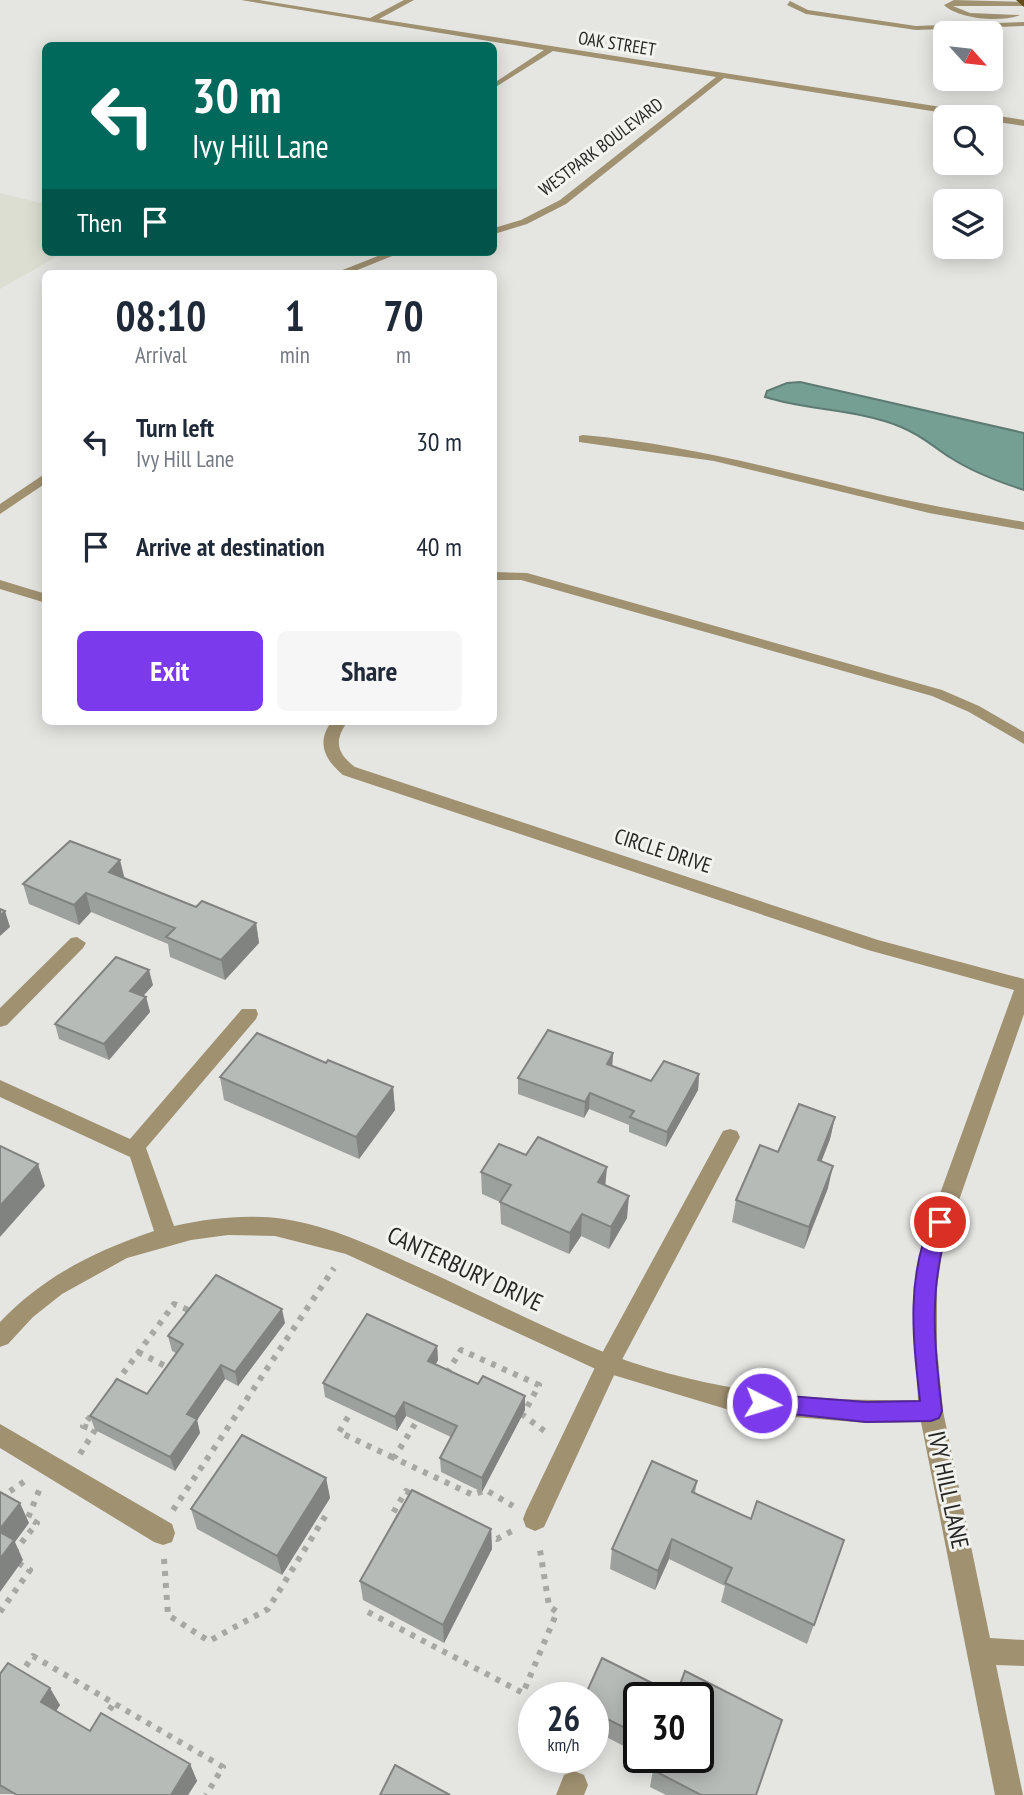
<!DOCTYPE html>
<html lang="en">
<head>
<meta charset="utf-8">
<style>
	body { margin:0; font-family:"PT Sans Narrow",sans-serif; background:#f6f6f7; color:#1f2937; height:100vh; display:flex; flex-direction:column; font-size:26px; white-space:nowrap }
	* { box-sizing:border-box; margin:0 }
	p { font-size:23px; color:#747a83 }
	.icon { flex:none; width:38px; height:38px; fill:none; stroke:currentColor; stroke-width:2; stroke-linecap:round; stroke-linejoin:round }
	.map { position:relative; flex:1; overflow:hidden }
	.side { position:absolute; left:42px; top:270px; width:455px; height:455px; display:flex; flex-direction:column; background:#fff; border-radius:10px; box-shadow:0 4px 18px #0003 }
	.side>* { flex:none }
	.hud { position:absolute; left:42px; top:42px; width:455px; height:214px; border-radius:10px; box-shadow:0 4px 18px #0003; background:#00695c; color:#fff; overflow:hidden }
	.needle { width:46px; rotate:117deg }
	.fabs { position:absolute; left:933px; top:21px; display:grid; gap:14px }
	.fabs a { display:grid; place-items:center; width:70px; height:70px; border-radius:10px; background:#fff; box-shadow:0 4px 18px #0003; font-size:35px }
	.speed { position:absolute; left:518px; top:1682px; display:flex; gap:14px; font-size:35px; font-weight:700; text-align:center }
	.speed>* { display:grid; place-content:center; width:91px; height:91px; border-radius:50%; background:#fff; box-shadow:0 4px 18px #0003; line-height:1 }
	.speed small { font-size:18px; font-weight:400 }
	.speed .limit { border:4px solid #111; border-radius:10px; background:#fff; color:#111 }
	.pin { position:absolute; display:grid; place-items:center; width:60px; height:60px; color:#fff; margin:-30px; border:4px solid #fff; border-radius:50%; box-shadow:0 2px 7px #0007 }
	.me { position:absolute; width:77px; margin:-38px; rotate:95deg; stroke-linejoin:round; filter:drop-shadow(0 0 5px #0008) }
	.turn { display:flex; align-items:center; gap:24px; height:147px; padding:0 35px; font-size:32px }
	.turn .icon { width:91px; height:91px; stroke-width:2.5 }
	.turn b { display:block; font-size:49px; line-height:60px }
	.then { display:flex; align-items:center; height:66px; padding:0 35px; background:#0003; gap:14px; font-size:26px }
	.eta { display:flex; justify-content:space-evenly; align-items:center; height:119px; text-align:center }
	.eta b { font-size:42px; font-weight:700; line-height:49px }
	.primary-button { display:flex; gap:14px; margin-top:auto; padding:14px 35px }
	.primary-button a { flex:1; height:80px; border-radius:10px; background:#7c3aed; color:#fff; font-size:28px; font-weight:700; line-height:80px; text-align:center }
	.primary-button a+a { background:#f6f6f7; color:#1f2937 }
	ul { padding:0; list-style:none }
	li { display:flex; align-items:center; gap:21px; height:105px; padding:0 35px }
	li div { flex:1 }
	li b { display:block; font-size:26px }
	li em { font-style:normal }
	.map>svg:first-child { display:block }
</style>
</head>
<body>
<div class="map">
<svg width="1024" height="1795" viewBox="0 0 1024 1795">
	<rect width="100%" height="100%" fill="#e5e6e2"/>
	<!-- built -->
	<path fill="#dcded2" d="M0 193 45 204 46 252H65L0 289Z"/>
	<!-- water -->
	<path fill="#769f94" stroke="#5e7b73" stroke-width="2" d="M800 382 1024 433V490C999 482 973 472 951 458 932 446 923 436 901 427 857 409 810 411 765 397L767 391 787 383Z"/>
	<g fill="none" stroke-linecap="round" stroke-linejoin="round">
		<!-- path -->
		<g stroke="#a7a8a4" stroke-width="6" stroke-dasharray="5 7" stroke-linecap="butt">
			<path d="M138 1352 171 1369"/>
			<path d="M447 1373 461 1350 539 1385 523 1415 547 1433"/>
			<path d="M116 1383 174 1304 191 1311"/>
			<path d="M348 1417 339 1432 394 1458"/>
			<path d="M415 1424 394 1458 473 1495 486 1490 513 1506"/>
			<path d="M80 1454 95 1430 83 1426 94 1412"/>
			<path d="M0 1498 25 1481"/>
			<path d="M173 1510 334 1268"/>
			<path d="M400 1519 392 1515 406 1491 413 1495"/>
			<path d="M486 1533 497 1539 512 1531"/>
			<path d="M14 1552 37 1523 28 1518 40 1488"/>
			<path d="M164 1559 168 1615 209 1641 268 1609 326 1515"/>
			<path d="M0 1612 30 1570 18 1563"/>
			<path d="M368 1612 523 1693 557 1612 549 1606 539 1544"/>
			<path d="M19 1676 33 1656 223 1767 206 1795"/>
			<path d="M103 1720 114 1703"/>
		</g>
		<!-- service -->
		<g fill="#a09171" fill-rule="evenodd">
			<path d="M954 0 1024 2V6H953L970 13 1020 15C1002 23 958 19 944 5Z"/>
			<path d="M790 1 808 10 916 26 1024 22V26L916 30 806 14 787 5Z"/>
			<path d="M730 1129 737 1131 740 1137 616 1371 544 1527 535 1531 526 1527 523 1519 526 1511 600 1357 723 1131Z"/>
			<path d="M0 1424 172 1524 175 1533 172 1542 163 1545 154 1542 0 1448Z"/>
		</g>
		<!-- minor -->
		<g fill="#a09171" fill-rule="evenodd">
			<path d="M241 0H259L370 18 404 0H414L379 19 1024 120V126L990 121V117H969L724 78 566 204 527 224 494 234V228L521 220 560 200 716 77 553 51 494 88V83L544 50Z"/>
			<path d="M388 252H402L350 273H335Z"/>
			<path d="M583 435C687 444 786 472 887 496 933 506 978 514 1024 522V530L929 513 714 461 579 442V436Z"/>
			<path d="M46 473V483L0 514V504Z"/>
			<path d="M494 572 527 573 942 690 979 706 1024 732V744L969 712 932 696 521 580H494Z"/>
			<path d="M0 580 46 594V603L0 589Z"/>
			<path d="M332 721H348C334 740 336 753 355 767L878 940 1024 979V1014L943 1246 937 1287V1349L943 1411 990 1638 1024 1640V1666L996 1665 1023 1795H995L921 1422 866 1423 736 1412 600 1371 346 1254 275 1236 228 1235 191 1240 127 1258 62 1294 33 1317 8 1344 0 1347V1322C44 1276 95 1251 154 1231L130 1157 0 1097V1080L130 1139 242 1009H256L258 1014 256 1019 146 1148 174 1226C210 1218 248 1214 284 1219 330 1226 372 1246 414 1265 479 1294 544 1329 611 1355 710 1392 814 1402 918 1400L914 1308 921 1246 1014 990 868 950 343 775C324 759 316 742 332 721Z"/>
			<path d="M77 937 86 943 83 948 7 1025 0 1027V1008L71 938Z"/>
			<path d="M574 1771 584 1775 588 1785 584 1795H556L564 1775Z"/>
		</g>
		<!-- primary -->
		<path fill="#624c19" fill-rule="evenodd" d="M1016 0H1024V7Z"/>
	</g>
	<!-- wall -->
	<g fill="#9da19d">
		<path d="M124 878 196 907 256 923 259 943 225 980 170 957 168 944 91 912 79 925 29 904 23 884Z"/>
		<path d="M153 985 143 996 146 997 150 1012 109 1060 59 1039 55 1024Z"/>
		<path d="M613 1053 612 1066 651 1081 699 1074 698 1090 666 1147 629 1132V1125L589 1109 584 1118 518 1094V1078Z"/>
		<path d="M326 1063 393 1087 395 1110 359 1159 224 1100 220 1077Z"/>
		<path d="M835 1117 830 1139 821 1162 828 1188 804 1249 732 1222 736 1200 778 1152Z"/>
		<path d="M526 1155 605 1186 627 1218 609 1249 581 1236 569 1254 501 1224 500 1202 482 1194 481 1172Z"/>
		<path d="M285 1323 238 1386 225 1379 197 1420 200 1433 175 1471 95 1430 90 1416 147 1394 176 1353 172 1351 168 1336Z"/>
		<path d="M437 1346 438 1360 435 1365 478 1384 525 1396V1410L482 1492 441 1472 440 1458 451 1437 406 1416 397 1431 325 1397 323 1383Z"/>
		<path d="M326 1478 330 1498 282 1575 197 1529 191 1509Z"/>
		<path d="M697 1481 695 1493 837 1560 807 1644 721 1602 725 1586 669 1559 655 1590 610 1569 612 1549Z"/>
		<path d="M491 1529 492 1549 444 1643 363 1600 360 1581Z"/>
		<path d="M0 1674 60 1705 56 1711 90 1731 190 1764 197 1781 188 1795 0 1794Z"/>
		<path d="M676 1695 756 1795H666L650 1787 653 1770 656 1763 645 1757H698L639 1698V1754L593 1730V1698Z"/>
	</g>
	<!-- shaded-wall -->
	<g fill="#808380">
		<path d="M120 860 125 880 109 872Z"/>
		<path d="M86 893 91 912 79 925 74 905Z"/>
		<path d="M5 911 10 927 0 936V916Z"/>
		<path d="M256 923 259 943 225 980 221 960Z"/>
		<path d="M149 970 153 985 134 1006 130 991Z"/>
		<path d="M146 997 150 1012 109 1060 104 1044Z"/>
		<path d="M613 1053 612 1069 607 1064Z"/>
		<path d="M699 1074 698 1090 666 1147 667 1132Z"/>
		<path d="M393 1087 395 1110 359 1159 356 1137Z"/>
		<path d="M590 1093 589 1109 584 1118 585 1102Z"/>
		<path d="M835 1117 830 1139 813 1183 818 1160Z"/>
		<path d="M38 1164 45 1186 0 1237V1206Z"/>
		<path d="M833 1166 828 1188 804 1249 809 1227Z"/>
		<path d="M607 1167 605 1189 598 1182Z"/>
		<path d="M629 1196 627 1218 609 1249 611 1227Z"/>
		<path d="M582 1214 581 1236 569 1254 570 1233Z"/>
		<path d="M282 1309 285 1323 238 1386 235 1372Z"/>
		<path d="M437 1346 438 1360 429 1376 428 1361Z"/>
		<path d="M221 1365 225 1379 197 1420 200 1433 175 1471 170 1457 187 1414Z"/>
		<path d="M525 1396V1410L482 1492V1478Z"/>
		<path d="M404 1402 406 1416 397 1431 395 1417Z"/>
		<path d="M326 1478 330 1498 282 1575 277 1556Z"/>
		<path d="M20 1503 29 1523 15 1542 23 1560 0 1592V1529Z"/>
		<path d="M491 1529 492 1549 444 1643 443 1625Z"/>
		<path d="M672 1539 669 1559 655 1590 658 1571Z"/>
		<path d="M50 1688 60 1705 51 1719 41 1702Z"/>
		<path d="M190 1764 197 1781 188 1795H171Z"/>
	</g>
	<!-- building -->
	<g fill="#b7bbb7" stroke="#808380" stroke-width="2">
		<path d="M70 841 120 860 109 872 196 907 202 901 256 923 221 960 166 937 175 928 86 893 74 905 23 884Z"/>
		<path d="M0 909 5 911 0 916Z"/>
		<path d="M116 957 149 970 130 991 146 997 104 1044 55 1024Z"/>
		<path d="M548 1030 613 1053 607 1064 651 1081 664 1061 699 1074 667 1132 630 1117 634 1111 590 1093 585 1102 518 1078Z"/>
		<path d="M257 1033 326 1063 328 1060 393 1087 356 1137 220 1077Z"/>
		<path d="M799 1104 835 1117 818 1160 833 1166 809 1227 736 1200 760 1145 778 1152Z"/>
		<path d="M538 1137 607 1167 598 1182 629 1196 611 1227 582 1214 570 1233 500 1202 511 1185 481 1172 499 1144 526 1155Z"/>
		<path d="M0 1146 38 1164 0 1206Z"/>
		<path d="M216 1275 282 1309 235 1372 221 1365 187 1414 197 1419 170 1457 90 1416 117 1379 147 1394 183 1344 168 1336Z"/>
		<path d="M367 1314 437 1346 428 1361 478 1384 483 1376 525 1396 482 1478 440 1458 457 1426 404 1402 395 1417 323 1383Z"/>
		<path d="M242 1435 326 1478 277 1556 191 1509Z"/>
		<path d="M652 1461 697 1481 692 1492 751 1519 757 1501 844 1540 814 1625 725 1583 732 1568 672 1539 658 1571 612 1549Z"/>
		<path d="M412 1490 491 1529 443 1625 360 1581Z"/>
		<path d="M0 1492 20 1503 0 1529Z"/>
		<path d="M0 1532 14 1540 0 1559Z"/>
		<path d="M602 1658 676 1695 685 1671 782 1720 756 1795H701L653 1770 658 1757H698V1698H639V1735L593 1712V1698H584Z"/>
		<path d="M8 1663 50 1688 41 1702 90 1731 101 1713 190 1764 171 1795H17L0 1785V1674Z"/>
		<path d="M395 1765 450 1795H380Z"/>
	</g>
	<!-- route -->
	<path fill="#7c3aed" stroke="#51269a" stroke-width="2" d="M940 1213 947 1216 950 1222C928 1284 934 1346 942 1411L939 1418 931 1421 866 1422 755 1410 752 1403 755 1396 762 1394 866 1402 920 1401C913 1340 905 1273 934 1216Z"/>
	<g text-anchor="middle" stroke-width="6" stroke-linejoin="round" paint-order="stroke">
		<!-- far-street labels -->
		<g font-size="18" fill="#262725" stroke="#f2f3ef">
			<text transform="translate(617 44) rotate(9)" y="6">OAK STREET</text>
			<text transform="translate(601 147) rotate(-37)" y="6">WESTPARK BOULEVARD</text>
		</g>
		<!-- street labels -->
		<g font-size="21" fill="#262725" stroke="#f2f3ef">
			<text transform="translate(663 851) rotate(18)" y="7">CIRCLE DRIVE</text>
		</g>
		<!-- near-street labels -->
		<g font-size="24" fill="#262725" stroke="#f2f3ef">
			<text transform="translate(465 1269) rotate(25)" y="8">CANTERBURY DRIVE</text>
			<text transform="translate(948 1490) rotate(78)" y="8">IVY HILL LANE</text>
		</g>
	</g>
</svg>
<div class="fabs">
<a><svg class="needle" viewBox="-14 -14 28 28"><path d="M0-13l5 13h-10z" fill="#e53935"/><path d="M0 13l5-13h-10z" fill="#747a83"/></svg></a>
<a><svg class="icon" aria-label="search" viewBox="0 0 24 24"><circle cx="10" cy="10" r="6"/><path d="M15 15l6 6"/></svg></a>
<a><svg class="icon" aria-label="layers" viewBox="0 0 24 24"><path d="M12 4l9 5-9 5-9-5zM3 14l9 5 9-5"/></svg></a>
</div>
<div class="speed"><div>26<small>km/h</small></div><div class="limit">30</div></div>
<div class="pin" style="left:940px;top:1222px;background:#d93025"><svg class="icon" aria-label="arrive" viewBox="0 0 24 24"><path d="M6 21V4h12l-3 4 3 4H6"/></svg></div>
<svg class="me" style="left:762px;top:1403px" viewBox="-20 -20 40 40"><circle r="17" fill="#7c3aed" stroke="#fff" stroke-width="3"/><path d="M0-11L8 9 0 5-8 9z" fill="#fff"/></svg>
<div class="hud">
<div class="turn"><svg class="icon" aria-label="left" viewBox="0 0 24 24"><path d="M17 20v-9H6M10 6l-5 5 5 5"/></svg><div><b>30 m</b>Ivy Hill Lane</div></div>
<div class="then">Then<svg class="icon" aria-label="arrive" viewBox="0 0 24 24"><path d="M6 21V4h12l-3 4 3 4H6"/></svg></div>
</div>
<section class="side">
<div class="eta">
<div><b>08:10</b><p>Arrival</p></div>
<div><b>1</b><p>min</p></div>
<div><b>70</b><p>m</p></div>
</div>
<ul>
<li><svg class="icon" aria-label="left" viewBox="0 0 24 24"><path d="M17 20v-9H6M10 6l-5 5 5 5"/></svg><div><b>Turn left</b><p>Ivy Hill Lane</p></div><em>30 m</em></li>
<li><svg class="icon" aria-label="arrive" viewBox="0 0 24 24"><path d="M6 21V4h12l-3 4 3 4H6"/></svg><div><b>Arrive at destination</b></div><em>40 m</em></li>
</ul>
<div class="primary-button"><a>Exit</a><a>Share</a></div>
</section>
</div>
</body>
</html>
